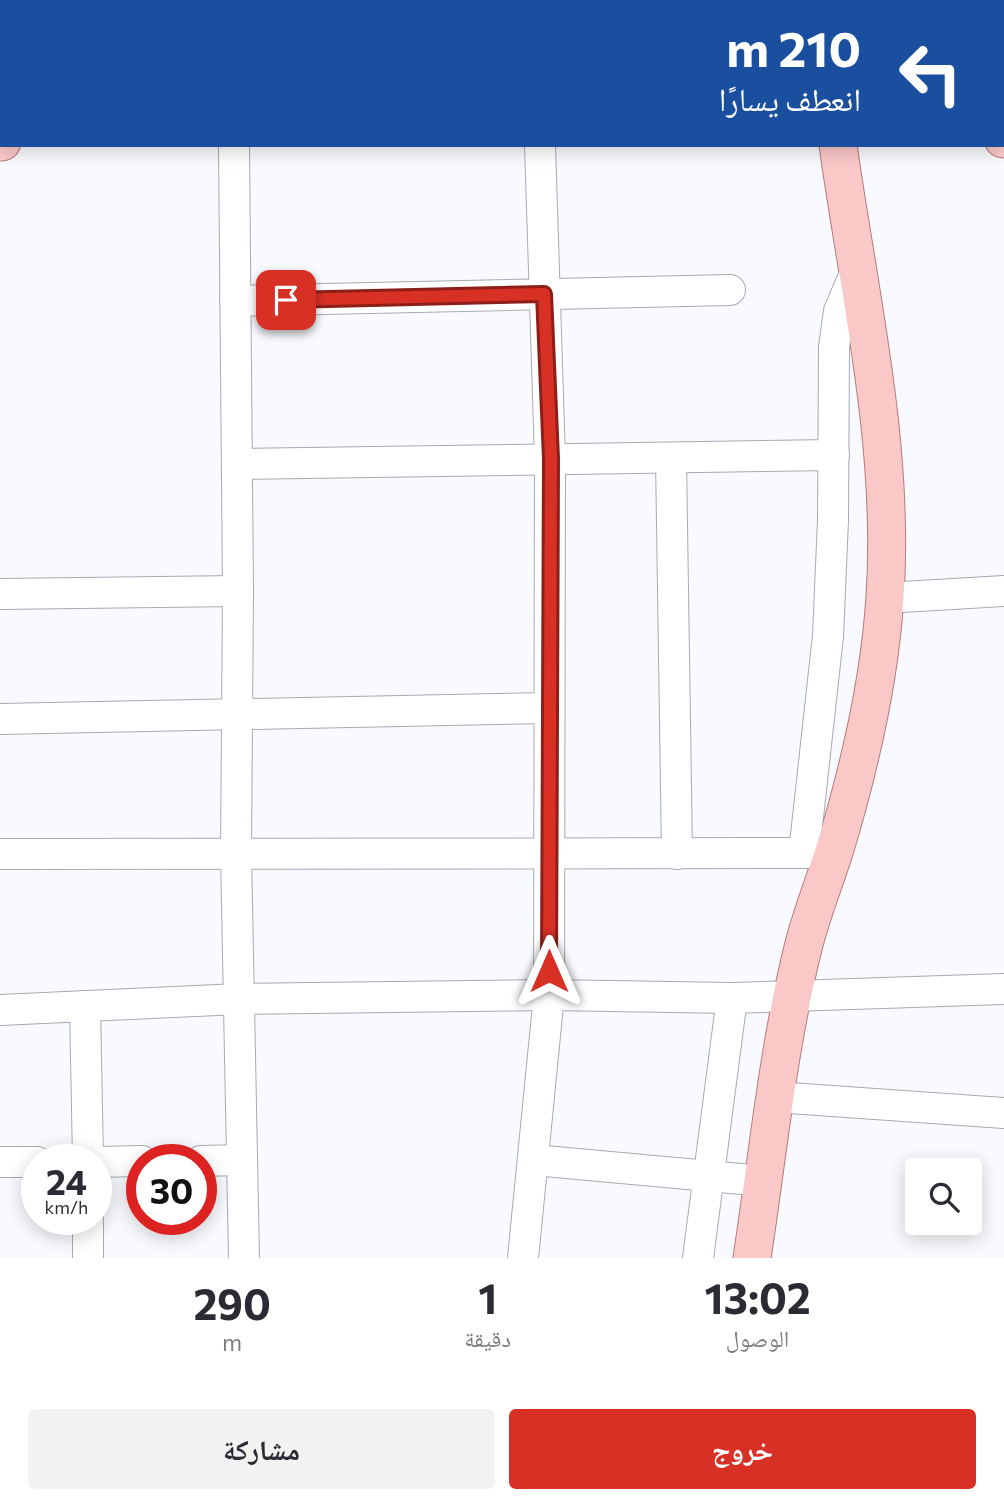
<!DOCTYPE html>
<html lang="ar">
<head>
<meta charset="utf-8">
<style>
	body { margin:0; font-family:Commissioner,"Noto Naskh Arabic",sans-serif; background:#f2f2f3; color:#2b2b33; direction:rtl; height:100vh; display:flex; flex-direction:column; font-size:26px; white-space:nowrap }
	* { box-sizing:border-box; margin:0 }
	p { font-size:23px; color:#7c7c81 }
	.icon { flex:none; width:38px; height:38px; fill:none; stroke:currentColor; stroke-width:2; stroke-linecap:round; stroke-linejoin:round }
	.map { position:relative; height:1258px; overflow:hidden; direction:ltr }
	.sheet { display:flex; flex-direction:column; background:#fff; flex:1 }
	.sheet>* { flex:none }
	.hud { position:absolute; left:0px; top:0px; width:1004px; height:147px; box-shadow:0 4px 18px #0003; direction:rtl; background:#1a4fa0; color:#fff; overflow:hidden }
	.fabs { position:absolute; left:905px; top:1158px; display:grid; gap:14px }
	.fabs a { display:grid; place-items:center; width:77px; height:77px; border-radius:7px; background:#fff; box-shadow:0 4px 18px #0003; font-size:35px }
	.speed { position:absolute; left:21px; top:1144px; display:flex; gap:14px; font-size:35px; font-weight:700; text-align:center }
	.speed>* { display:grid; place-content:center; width:91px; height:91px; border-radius:50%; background:#fff; box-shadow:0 4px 18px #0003; line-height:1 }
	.speed small { font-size:18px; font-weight:400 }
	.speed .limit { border:10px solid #d22; background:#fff; color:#111 }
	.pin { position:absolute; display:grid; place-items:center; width:60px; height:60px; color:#fff; margin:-30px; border-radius:14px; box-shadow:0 4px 10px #0006 }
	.me { position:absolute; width:77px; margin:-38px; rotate:0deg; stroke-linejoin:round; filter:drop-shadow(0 0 5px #0008) }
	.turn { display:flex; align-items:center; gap:24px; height:147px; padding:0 28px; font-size:32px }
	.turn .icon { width:91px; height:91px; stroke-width:2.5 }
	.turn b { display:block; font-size:49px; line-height:60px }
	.eta { display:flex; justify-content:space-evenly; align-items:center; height:119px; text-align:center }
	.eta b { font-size:42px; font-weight:700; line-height:49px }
	.primary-button { display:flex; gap:14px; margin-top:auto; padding:14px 28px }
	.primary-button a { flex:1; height:80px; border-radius:7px; background:#d93025; color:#fff; font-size:28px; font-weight:700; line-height:80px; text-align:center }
	.primary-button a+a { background:#f2f2f3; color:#2b2b33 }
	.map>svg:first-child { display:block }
</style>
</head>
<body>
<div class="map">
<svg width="1004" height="1258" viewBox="0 0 1004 1258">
	<rect width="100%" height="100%" fill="#f8fafe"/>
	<!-- green -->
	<rect fill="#d4ddfd" x="257" y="0" width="415" height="2"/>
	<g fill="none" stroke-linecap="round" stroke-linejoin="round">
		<defs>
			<g id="minor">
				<path d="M22 0V2"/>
				<path d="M231 0V2"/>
				<path d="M234 145 238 591 236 853 244 1258"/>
				<path d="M235 301 730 290"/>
				<path d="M671 458 677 854"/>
				<path d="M237 464 834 455"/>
				<path d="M0 594 238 591"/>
				<path d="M885 598 1004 591"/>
				<path d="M0 719 548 708"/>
				<path d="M804 853 828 636 833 520 834 347 839 311 857 269"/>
				<path d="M0 854 833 853"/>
				<path d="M85 1006 88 1160"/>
				<path d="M0 1010 239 999 549 995 732 998 1004 989"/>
				<path d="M775 1097 1004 1113"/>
				<path d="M534 1160 764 1181"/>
				<path d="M201 1161 242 1160"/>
				<path d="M0 1162H37"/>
				<path d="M96 1162 142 1161"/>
				<path d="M88 1258V1220"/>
				<path d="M523 1258 549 995 550 459 540 145"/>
				<path d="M698 1258 732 998"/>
			</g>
			<g id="major">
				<path d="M813 0V2"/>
				<path d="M1003 107H1004"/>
				<path d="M1003 139H1004"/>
				<path d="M0 142H2"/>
				<path d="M752 1258C768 1154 778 1047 804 944 812 913 824 883 834 852 858 773 880 679 885 596 895 445 859 294 838 145"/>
			</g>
		</defs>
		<!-- minor casing -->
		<use href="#minor" stroke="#a7aab4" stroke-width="32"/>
		<!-- major casing -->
		<use href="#major" stroke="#b37c7d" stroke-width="39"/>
		<!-- minor -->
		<use href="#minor" stroke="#fff" stroke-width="30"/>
		<!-- major -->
		<use href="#major" stroke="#fbc8c8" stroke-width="37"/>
	</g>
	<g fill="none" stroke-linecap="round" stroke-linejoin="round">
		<defs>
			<path id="route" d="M286 300 544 294 551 459 549 971"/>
		</defs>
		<!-- route casing -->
		<use href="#route" stroke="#8d1f18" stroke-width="18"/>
		<!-- route -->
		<use href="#route" stroke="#d93025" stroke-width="12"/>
	</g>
</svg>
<div class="fabs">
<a><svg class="icon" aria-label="search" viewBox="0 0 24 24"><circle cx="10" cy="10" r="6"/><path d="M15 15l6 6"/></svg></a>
</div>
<div class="speed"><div>24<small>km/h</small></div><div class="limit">30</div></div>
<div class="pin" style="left:286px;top:300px;background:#d93025"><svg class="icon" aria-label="arrive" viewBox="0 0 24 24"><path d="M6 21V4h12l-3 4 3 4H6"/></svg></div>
<svg class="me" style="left:549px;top:971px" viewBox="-20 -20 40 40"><path d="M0-17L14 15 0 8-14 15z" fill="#d93025" stroke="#fff" stroke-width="4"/></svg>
<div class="hud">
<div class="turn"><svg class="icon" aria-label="left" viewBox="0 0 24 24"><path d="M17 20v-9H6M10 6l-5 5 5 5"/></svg><div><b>210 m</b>انعطف يسارًا</div></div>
</div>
</div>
<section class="sheet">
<div class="eta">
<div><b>13:02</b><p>الوصول</p></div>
<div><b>1</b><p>دقيقة</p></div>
<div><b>290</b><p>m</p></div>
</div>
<div class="primary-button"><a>خروج</a><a>مشاركة</a></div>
</section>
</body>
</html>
